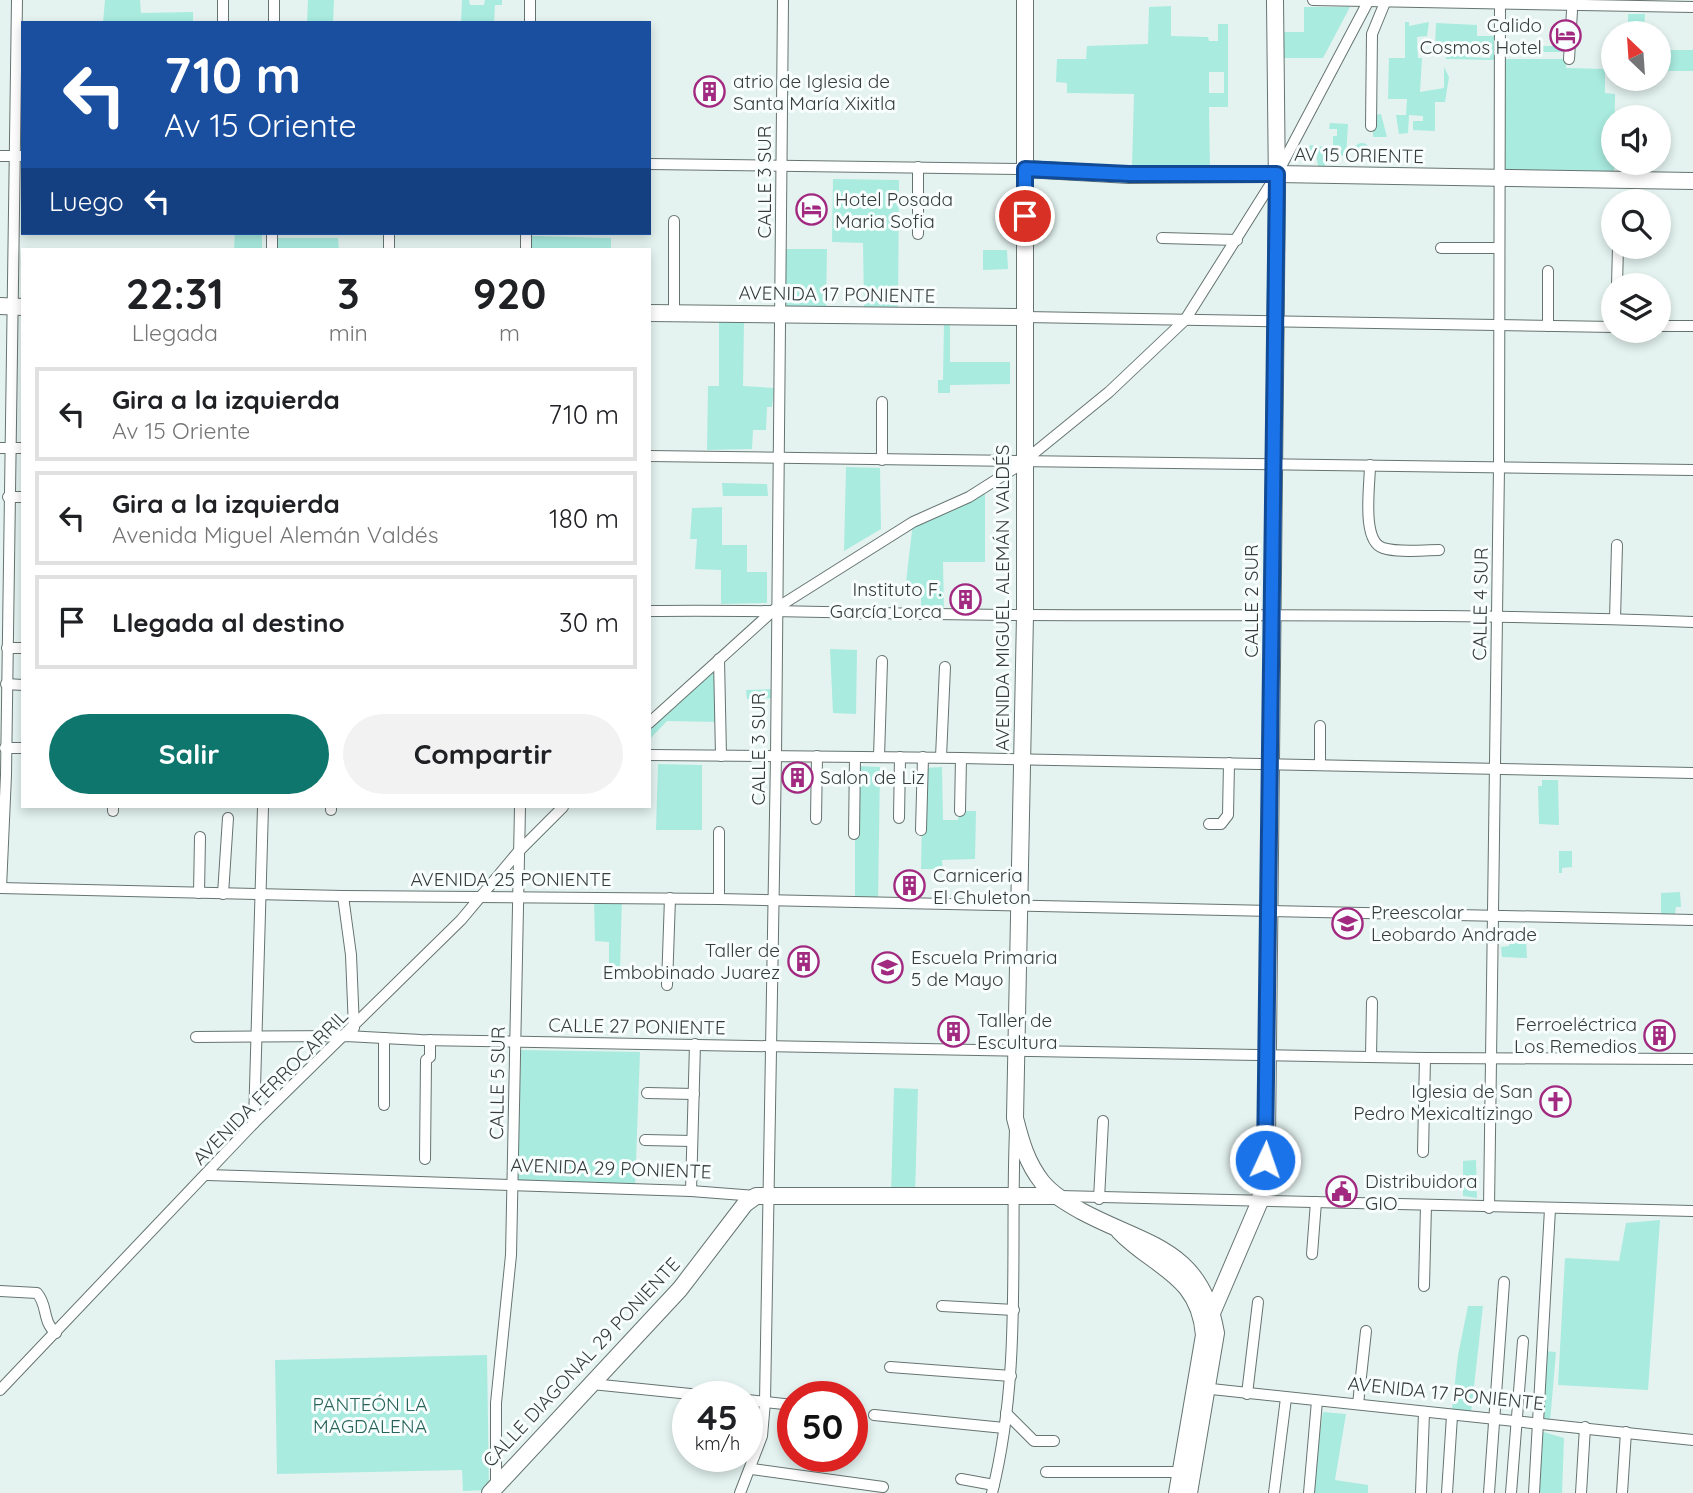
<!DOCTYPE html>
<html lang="es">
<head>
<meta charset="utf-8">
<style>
	body { margin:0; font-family:Quicksand,sans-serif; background:#f2f2f2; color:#202124; height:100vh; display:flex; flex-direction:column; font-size:26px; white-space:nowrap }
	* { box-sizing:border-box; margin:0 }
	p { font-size:23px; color:#757577 }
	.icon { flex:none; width:38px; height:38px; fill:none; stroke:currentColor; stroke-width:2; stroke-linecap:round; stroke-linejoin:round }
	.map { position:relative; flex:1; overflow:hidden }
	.drawer { position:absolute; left:21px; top:248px; width:630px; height:560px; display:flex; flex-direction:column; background:#fff; border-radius:0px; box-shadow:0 4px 10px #0003 }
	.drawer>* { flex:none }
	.top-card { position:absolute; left:21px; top:21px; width:630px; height:214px; border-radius:0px; box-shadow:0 4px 10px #0003; background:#1a4fa0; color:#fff; overflow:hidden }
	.needle { width:46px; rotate:335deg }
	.tools { position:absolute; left:1601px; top:21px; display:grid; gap:14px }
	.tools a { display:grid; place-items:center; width:70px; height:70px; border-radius:50%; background:#fff; box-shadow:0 4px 10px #0003; font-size:35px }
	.speed { position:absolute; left:672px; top:1381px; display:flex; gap:14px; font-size:35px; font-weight:700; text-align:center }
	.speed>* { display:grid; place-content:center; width:91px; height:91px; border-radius:50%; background:#fff; box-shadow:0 4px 10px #0003; line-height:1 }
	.speed small { font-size:18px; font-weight:400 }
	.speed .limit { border:10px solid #d22; background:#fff; color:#111 }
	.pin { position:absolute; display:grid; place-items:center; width:60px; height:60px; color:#fff; margin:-30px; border:4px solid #fff; border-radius:50%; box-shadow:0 2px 7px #0007 }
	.me { position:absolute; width:77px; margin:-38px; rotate:3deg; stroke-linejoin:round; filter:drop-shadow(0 0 5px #0008) }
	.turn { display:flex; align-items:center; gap:24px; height:147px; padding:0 28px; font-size:32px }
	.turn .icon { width:91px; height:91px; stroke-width:2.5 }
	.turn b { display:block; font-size:49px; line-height:60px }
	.then { display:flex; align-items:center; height:66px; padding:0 28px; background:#0003; gap:14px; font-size:26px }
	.eta { display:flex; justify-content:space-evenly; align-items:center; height:119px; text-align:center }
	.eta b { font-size:42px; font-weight:700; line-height:49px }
	.action { display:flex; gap:14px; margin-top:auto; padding:14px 28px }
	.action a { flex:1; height:80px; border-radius:42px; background:#0f766e; color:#fff; font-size:28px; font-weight:700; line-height:80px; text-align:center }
	.action a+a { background:#f2f2f2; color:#202124 }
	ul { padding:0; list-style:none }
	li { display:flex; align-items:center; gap:21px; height:94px; margin:0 14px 10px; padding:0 14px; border:4px solid #e0e0e0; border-radius:0px }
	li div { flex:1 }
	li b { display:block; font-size:26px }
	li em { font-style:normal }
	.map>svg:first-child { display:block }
</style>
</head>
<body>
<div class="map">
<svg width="1693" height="1493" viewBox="0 0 1693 1493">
	<rect width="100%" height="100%" fill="#e4f3f0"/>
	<!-- green -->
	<g fill="#a9ebdf" fill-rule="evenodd">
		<path d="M105 0H140L141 13 193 12V23H103Z"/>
		<path d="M308 0H334L333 23H307Z"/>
		<path d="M462 0H469L470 5H484L485 0H502V5H495L494 23H461Z"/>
		<path d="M1171 6V36L1208 37 1209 41H1218V24H1228V107H1209L1210 169 1132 167 1134 94 1067 93V83L1056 82 1057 59H1086L1087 46 1148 44 1149 7ZM1209 72H1224V93H1209Z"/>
		<path d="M1304 7H1350L1323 58H1279V32H1304Z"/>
		<path d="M1628 14H1645L1644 33H1628Z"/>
		<path d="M1405 22H1409V26L1429 22 1427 36 1417 37 1418 58H1422L1420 92 1444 88V67L1449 77 1445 102H1435V131L1413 130V121H1423V116L1409 115 1408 133 1399 134 1396 115H1406L1407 99H1388L1389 58H1405Z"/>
		<path d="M1436 23 1477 25V36H1495L1496 60 1446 59V46H1435ZM1466 46H1490V58L1466 57Z"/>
		<path d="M1555 28H1562V52H1535V46H1555Z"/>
		<rect x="1659" y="50" width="34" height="21"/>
		<path d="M1505 59H1566V68L1605 69V93L1615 94 1614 174 1503 172Z"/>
		<path d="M1381 114 1387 137H1373V115Z"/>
		<path d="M1330 123 1348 124 1346 156H1341V150H1333V136H1337V129H1329Z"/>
		<circle cx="1362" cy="151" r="8"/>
		<path d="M1310 145 1325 147V154H1333V163H1325V172H1319L1316 153H1305Z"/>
		<path d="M833 179 899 180 898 310 864 307 863 243 832 242Z"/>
		<path d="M235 233H262V250H234Z"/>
		<path d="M531 236 611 238V250H531Z"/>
		<path d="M275 238H338L339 250H274Z"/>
		<path d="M786 249H827L826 309H785Z"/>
		<path d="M983 250H1007L1008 269 983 270Z"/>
		<path d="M719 320 744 322 743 386 774 388 772 407H767L766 430H753L752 449 707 450 708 386H719Z"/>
		<path d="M944 323 950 324V362H1010V384L950 385V393H938V380H943Z"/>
		<path d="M846 467 880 468 881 529 844 551Z"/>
		<path d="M722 483 767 484 768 496H723Z"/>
		<path d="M985 489V562H943L944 613H921V592L905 591 913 522Z"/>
		<path d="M722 507V545H747V572H767V603L721 604V570L695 569 697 539H690L692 508Z"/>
		<path d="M830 649 857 650 856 714 833 713Z"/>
		<path d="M719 659 720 722 667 721 649 740V723Z"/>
		<path d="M776 689V698L747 699 746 690Z"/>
		<path d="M658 764 702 765V830H656Z"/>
		<path d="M855 766 880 767 878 903H855Z"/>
		<path d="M942 767 943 820H958L960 811H976L975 859 942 860 943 869H921L923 768Z"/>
		<path d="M1542 780H1558L1559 825 1539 824 1538 786H1542Z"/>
		<path d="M1559 851H1572V867L1562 868V873H1559Z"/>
		<path d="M1680 892 1681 907H1676L1675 914H1661V893Z"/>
		<path d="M594 897H622L620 970 609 969V942L595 941Z"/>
		<path d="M1510 941H1526L1527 958 1502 957 1501 947 1509 946Z"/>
		<path d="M521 1050 640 1052 635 1189 517 1186Z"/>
		<path d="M894 1088 918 1089 915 1195H891Z"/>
		<path d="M1476 1160 1477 1198 1463 1196V1161Z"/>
		<path d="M1660 1220 1648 1390 1558 1385 1565 1258 1619 1261 1626 1223Z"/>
		<path d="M1468 1306H1483L1471 1413 1452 1409 1458 1355Z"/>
		<path d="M1544 1351 1556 1352 1550 1422 1540 1421Z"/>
		<path d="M487 1355 489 1490 463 1491 462 1470 277 1474 275 1360Z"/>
		<path d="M1323 1412 1346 1414 1335 1480 1368 1485V1493H1311Z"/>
		<path d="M1540 1431 1564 1438 1562 1493H1537Z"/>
	</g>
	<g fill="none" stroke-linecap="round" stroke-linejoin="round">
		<defs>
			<g id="street">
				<path d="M1313 0 1693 7"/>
				<path d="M223 23V0"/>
				<path d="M274 23V0"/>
				<path d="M530 23V0"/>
				<path d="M1569 59 1572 11"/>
				<path d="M1371 126 1372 34 1386 0"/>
				<path d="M0 156H23"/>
				<path d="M649 164 1025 169"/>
				<path d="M918 167V234"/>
				<path d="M674 221V313"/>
				<path d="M272 233V250"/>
				<path d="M389 233V250"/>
				<path d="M1162 238 1237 240"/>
				<path d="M1441 248H1497"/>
				<path d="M526 250V233"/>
				<path d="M1548 271V326"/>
				<path d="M1617 285 1618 247"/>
				<path d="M1025 317 1614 327"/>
				<path d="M1659 326H1693"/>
				<path d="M882 402V460"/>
				<path d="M0 448H23"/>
				<path d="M649 456 1693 470"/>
				<path d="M1370 465C1370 485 1361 541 1383 548 1399 553 1422 550 1439 550"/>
				<path d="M8 497H23"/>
				<path d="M649 611C775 609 900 615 1025 615 1248 616 1470 613 1693 622"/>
				<path d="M1615 619 1617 545"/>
				<path d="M7 648H23"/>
				<path d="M719 659 721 756"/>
				<path d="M6 684 23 685"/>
				<path d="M649 723 775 609 913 522 969 497 1018 466 1109 392 1185 320 1277 174 1369 0"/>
				<path d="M5 748H23"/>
				<path d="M649 755 961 758 1693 773"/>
				<path d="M879 757 882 661"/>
				<path d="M941 757 945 667"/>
				<path d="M1320 764V726"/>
				<path d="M113 807V811"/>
				<path d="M331 810V807"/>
				<path d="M960 811 961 758"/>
				<path d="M899 818 900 757"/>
				<path d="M816 819 817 756"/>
				<path d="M1209 824H1221L1228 815 1229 763"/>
				<path d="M921 830 923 757"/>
				<path d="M719 832V899"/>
				<path d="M854 834 855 757"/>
				<path d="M0 888 343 896 719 899 1693 920"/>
				<path d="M1 888 6 775 17 0"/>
				<path d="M199 893 200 837"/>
				<path d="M223 894 228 818"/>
				<path d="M343 896 351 955 354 1028"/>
				<path d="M667 985 670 898"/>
				<path d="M196 1037 346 1036 421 1040 1425 1058 1693 1059"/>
				<path d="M1371 1057 1372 1002"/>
				<path d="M647 1093 694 1094"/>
				<path d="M384 1105V1038"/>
				<path d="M254 1123 263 807"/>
				<path d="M645 1140 692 1141"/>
				<path d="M1423 1152 1425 1058"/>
				<path d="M425 1159 426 1060 430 1057V1040"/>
				<path d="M207 1175 691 1191 756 1196"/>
				<path d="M691 1191 695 1044"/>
				<path d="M1059 1196 1693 1211"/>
				<path d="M1099 1199 1103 1121"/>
				<path d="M1489 1208 1499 467 1500 0"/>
				<path d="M1312 1254 1316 1202"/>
				<path d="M1424 1286 1426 1205"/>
				<path d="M0 1291 37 1293C48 1305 42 1322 56 1333"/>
				<path d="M942 1306 1014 1310"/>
				<path d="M890 1367 1011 1376"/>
				<path d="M592 1384 710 1396"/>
				<path d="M1202 1388 1693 1440"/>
				<path d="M0 1390 254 1123 461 920 518 852 563 807"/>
				<path d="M1247 1394 1258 1302"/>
				<path d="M747 1400 793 1405"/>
				<path d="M1358 1404 1366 1331"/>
				<path d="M1006 1413 1034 1441H1054"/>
				<path d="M874 1415 1004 1428"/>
				<path d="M752 1469 883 1487"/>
				<path d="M1046 1472H1182"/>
				<path d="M961 1479 994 1485"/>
				<path d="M496 1485V1403L511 1255 520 807"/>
				<path d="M740 1493 762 1436 765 1402 776 756 783 0"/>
				<path d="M992 1493C1022 1374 1010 1251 1015 1130"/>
				<path d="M1274 1493 1286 1398"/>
				<path d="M1309 1493 1317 1401"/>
				<path d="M1421 1493 1424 1413"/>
				<path d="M1447 1493 1452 1416"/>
				<path d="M1489 1493 1504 1282"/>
				<path d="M1511 1493 1523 1341"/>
				<path d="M1534 1493 1550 1209"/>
				<path d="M1581 1493 1585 1427"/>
				<path d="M1622 1493 1626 1432"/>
			</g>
			<g id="secondary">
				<path d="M1025 0V615L1015 1118C1021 1142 1027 1163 1042 1182 1053 1195 1067 1203 1081 1211 1146 1246 1201 1247 1216 1333L1189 1493"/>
				<path d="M1025 169 1129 175 1277 174 1693 181"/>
				<path d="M0 306 23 307"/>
				<path d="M649 313 1025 317"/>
				<path d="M1119 1231C1154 1268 1199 1274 1204 1335L1177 1493"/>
				<path d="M1203 1324 1212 1313 1260 1201 1267 1139 1277 191 1275 0"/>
				<path d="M490 1493 680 1289 745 1204 756 1196H1056"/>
			</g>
		</defs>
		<!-- street casing -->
		<use href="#street" stroke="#667471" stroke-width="12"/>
		<!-- secondary casing -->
		<use href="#secondary" stroke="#667471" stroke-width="18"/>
		<!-- street -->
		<use href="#street" stroke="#fff" stroke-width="10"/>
		<!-- secondary -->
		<use href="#secondary" stroke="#fff" stroke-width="16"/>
	</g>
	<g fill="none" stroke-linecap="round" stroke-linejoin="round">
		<defs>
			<path id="route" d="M1025 216V169L1129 174H1277L1265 1160"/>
		</defs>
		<!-- route casing -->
		<use href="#route" stroke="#114b97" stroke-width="18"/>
		<!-- route -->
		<use href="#route" stroke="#1a73e8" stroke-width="12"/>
	</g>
	<!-- icons -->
	<defs>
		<symbol id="hotel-ring" viewBox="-11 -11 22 22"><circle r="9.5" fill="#f8fefd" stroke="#a22980" stroke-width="1.5"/><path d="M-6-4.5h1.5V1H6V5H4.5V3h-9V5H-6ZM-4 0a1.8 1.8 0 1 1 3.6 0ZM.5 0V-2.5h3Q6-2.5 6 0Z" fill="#a22980"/></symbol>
		<symbol id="building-ring" viewBox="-11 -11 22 22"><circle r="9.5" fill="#f8fefd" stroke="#a22980" stroke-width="1.5"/><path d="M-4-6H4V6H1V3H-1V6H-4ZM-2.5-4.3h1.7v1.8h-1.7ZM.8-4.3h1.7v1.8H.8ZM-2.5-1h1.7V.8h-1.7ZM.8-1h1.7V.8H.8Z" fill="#a22980"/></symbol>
		<symbol id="school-ring" viewBox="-11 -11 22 22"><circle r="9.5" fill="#f8fefd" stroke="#a22980" stroke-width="1.5"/><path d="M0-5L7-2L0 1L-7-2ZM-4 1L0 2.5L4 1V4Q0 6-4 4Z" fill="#a22980"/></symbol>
		<symbol id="church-ring" viewBox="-11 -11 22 22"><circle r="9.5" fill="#f8fefd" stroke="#a22980" stroke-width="1.5"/><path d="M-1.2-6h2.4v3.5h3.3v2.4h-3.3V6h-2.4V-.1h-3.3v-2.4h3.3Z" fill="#a22980"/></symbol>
		<symbol id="civic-ring" viewBox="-11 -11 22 22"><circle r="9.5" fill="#f8fefd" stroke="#a22980" stroke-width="1.5"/><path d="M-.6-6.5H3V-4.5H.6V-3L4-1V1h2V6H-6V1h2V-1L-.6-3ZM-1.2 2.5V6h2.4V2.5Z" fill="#a22980"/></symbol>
	</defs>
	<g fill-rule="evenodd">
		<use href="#hotel-ring" x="1548" y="18" width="35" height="35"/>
		<use href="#building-ring" x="692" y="74" width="35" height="35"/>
		<use href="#hotel-ring" x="794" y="192" width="35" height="35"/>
		<use href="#building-ring" x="948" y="582" width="35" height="35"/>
		<use href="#building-ring" x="780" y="760" width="35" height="35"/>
		<use href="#building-ring" x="892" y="868" width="35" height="35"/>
		<use href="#school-ring" x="1330" y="906" width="35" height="35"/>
		<use href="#building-ring" x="786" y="944" width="35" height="35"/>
		<use href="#school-ring" x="870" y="950" width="35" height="35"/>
		<use href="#building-ring" x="936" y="1014" width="35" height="35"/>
		<use href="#building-ring" x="1642" y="1018" width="35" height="35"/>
		<use href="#church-ring" x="1538" y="1084" width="35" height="35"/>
		<use href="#civic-ring" x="1324" y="1174" width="35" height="35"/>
	</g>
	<g text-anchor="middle" stroke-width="6" stroke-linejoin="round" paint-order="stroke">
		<!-- poi labels -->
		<g font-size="19" fill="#363c3b" stroke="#f8fefd" text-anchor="start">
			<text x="1542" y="32" text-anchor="end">Calido<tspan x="1542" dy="22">Cosmos Hotel</tspan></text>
			<text x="733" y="88">atrio de Iglesia de<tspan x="733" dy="22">Santa María Xixitla</tspan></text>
			<text x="835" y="206">Hotel Posada<tspan x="835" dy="22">Maria Sofia</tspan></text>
			<text x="942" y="596" text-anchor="end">Instituto F.<tspan x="942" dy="22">García Lorca</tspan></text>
			<text x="820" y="784">Salon de Liz</text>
			<text x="933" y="882">Carniceria<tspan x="933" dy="22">El Chuleton</tspan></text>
			<text x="1371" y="919">Preescolar<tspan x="1371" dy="22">Leobardo Andrade</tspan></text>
			<text x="780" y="957" text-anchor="end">Taller de<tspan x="780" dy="22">Embobinado Juarez</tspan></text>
			<text x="911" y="964">Escuela Primaria<tspan x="911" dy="22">5 de Mayo</tspan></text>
			<text x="977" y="1027">Taller de<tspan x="977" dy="22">Escultura</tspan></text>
			<text x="1637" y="1031" text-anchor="end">Ferroeléctrica<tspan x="1637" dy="22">Los Remedios</tspan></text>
			<text x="1533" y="1098" text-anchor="end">Iglesia de San<tspan x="1533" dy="22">Pedro Mexicaltizingo</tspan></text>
			<text x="1365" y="1188">Distribuidora<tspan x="1365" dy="22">GIO</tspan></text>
		</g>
		<!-- street labels -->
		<g font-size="19" fill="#363c3b" stroke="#f8fefd">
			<text transform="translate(1359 155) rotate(1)" y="7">AV 15 ORIENTE</text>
			<text transform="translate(764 182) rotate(-90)" y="7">CALLE 3 SUR</text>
			<text transform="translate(837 294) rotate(1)" y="7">AVENIDA 17 PONIENTE</text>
			<text transform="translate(1002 598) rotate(-90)" y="7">AVENIDA MIGUEL ALEMÁN VALDÉS</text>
			<text transform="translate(1251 601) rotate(-90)" y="7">CALLE 2 SUR</text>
			<text transform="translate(1480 604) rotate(-89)" y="7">CALLE 4 SUR</text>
			<text transform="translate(758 749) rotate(-90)" y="7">CALLE 3 SUR</text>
			<text x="511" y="886">AVENIDA 25 PONIENTE</text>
			<text transform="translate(637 1026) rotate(1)" y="7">CALLE 27 PONIENTE</text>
			<text transform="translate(497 1083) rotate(-89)" y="7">CALLE 5 SUR</text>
			<text transform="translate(270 1087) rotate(-45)" y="7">AVENIDA FERROCARRIL</text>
			<text transform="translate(611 1168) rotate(2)" y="7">AVENIDA 29 PONIENTE</text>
			<text transform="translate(581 1362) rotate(-47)" y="7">CALLE DIAGONAL 29 PONIENTE</text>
			<text transform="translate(1446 1393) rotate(6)" y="7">AVENIDA 17 PONIENTE</text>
		</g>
		<!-- park labels -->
		<g font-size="19" fill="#28635a" stroke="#f8fefd">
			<text x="370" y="1411">PANTEÓN LA<tspan x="370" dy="22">MAGDALENA</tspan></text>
		</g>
	</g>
</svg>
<div class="tools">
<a><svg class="needle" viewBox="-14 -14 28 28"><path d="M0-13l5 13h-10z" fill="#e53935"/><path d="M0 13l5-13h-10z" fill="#757577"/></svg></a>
<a><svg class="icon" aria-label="sound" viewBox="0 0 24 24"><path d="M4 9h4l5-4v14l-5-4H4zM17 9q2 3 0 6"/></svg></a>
<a><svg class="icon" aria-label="search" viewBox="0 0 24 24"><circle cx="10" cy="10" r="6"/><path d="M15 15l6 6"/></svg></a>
<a><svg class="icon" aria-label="layers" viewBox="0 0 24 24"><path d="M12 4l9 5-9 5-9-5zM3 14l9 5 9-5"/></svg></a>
</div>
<div class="speed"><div>45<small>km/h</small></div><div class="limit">50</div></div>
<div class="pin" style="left:1025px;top:216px;background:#d93025"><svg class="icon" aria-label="arrive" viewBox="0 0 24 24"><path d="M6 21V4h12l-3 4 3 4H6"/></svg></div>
<svg class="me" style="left:1265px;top:1160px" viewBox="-20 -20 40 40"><circle r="17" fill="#1a73e8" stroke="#fff" stroke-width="3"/><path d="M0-11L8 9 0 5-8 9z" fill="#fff"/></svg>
<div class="top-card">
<div class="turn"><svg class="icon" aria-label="left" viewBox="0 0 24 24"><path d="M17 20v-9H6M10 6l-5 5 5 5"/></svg><div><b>710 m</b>Av 15 Oriente</div></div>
<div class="then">Luego<svg class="icon" aria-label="left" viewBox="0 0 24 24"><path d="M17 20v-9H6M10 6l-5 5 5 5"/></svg></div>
</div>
<section class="drawer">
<div class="eta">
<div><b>22:31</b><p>Llegada</p></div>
<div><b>3</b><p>min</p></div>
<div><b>920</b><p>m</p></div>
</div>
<ul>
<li><svg class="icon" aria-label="left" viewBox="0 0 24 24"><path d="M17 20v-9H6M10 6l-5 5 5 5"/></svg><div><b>Gira a la izquierda</b><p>Av 15 Oriente</p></div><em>710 m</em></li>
<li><svg class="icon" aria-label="left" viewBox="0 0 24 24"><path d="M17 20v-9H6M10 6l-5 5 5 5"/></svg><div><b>Gira a la izquierda</b><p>Avenida Miguel Alemán Valdés</p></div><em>180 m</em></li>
<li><svg class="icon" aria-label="arrive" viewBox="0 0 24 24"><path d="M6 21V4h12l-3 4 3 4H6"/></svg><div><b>Llegada al destino</b></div><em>30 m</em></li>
</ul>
<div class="action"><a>Salir</a><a>Compartir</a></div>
</section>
</div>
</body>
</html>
